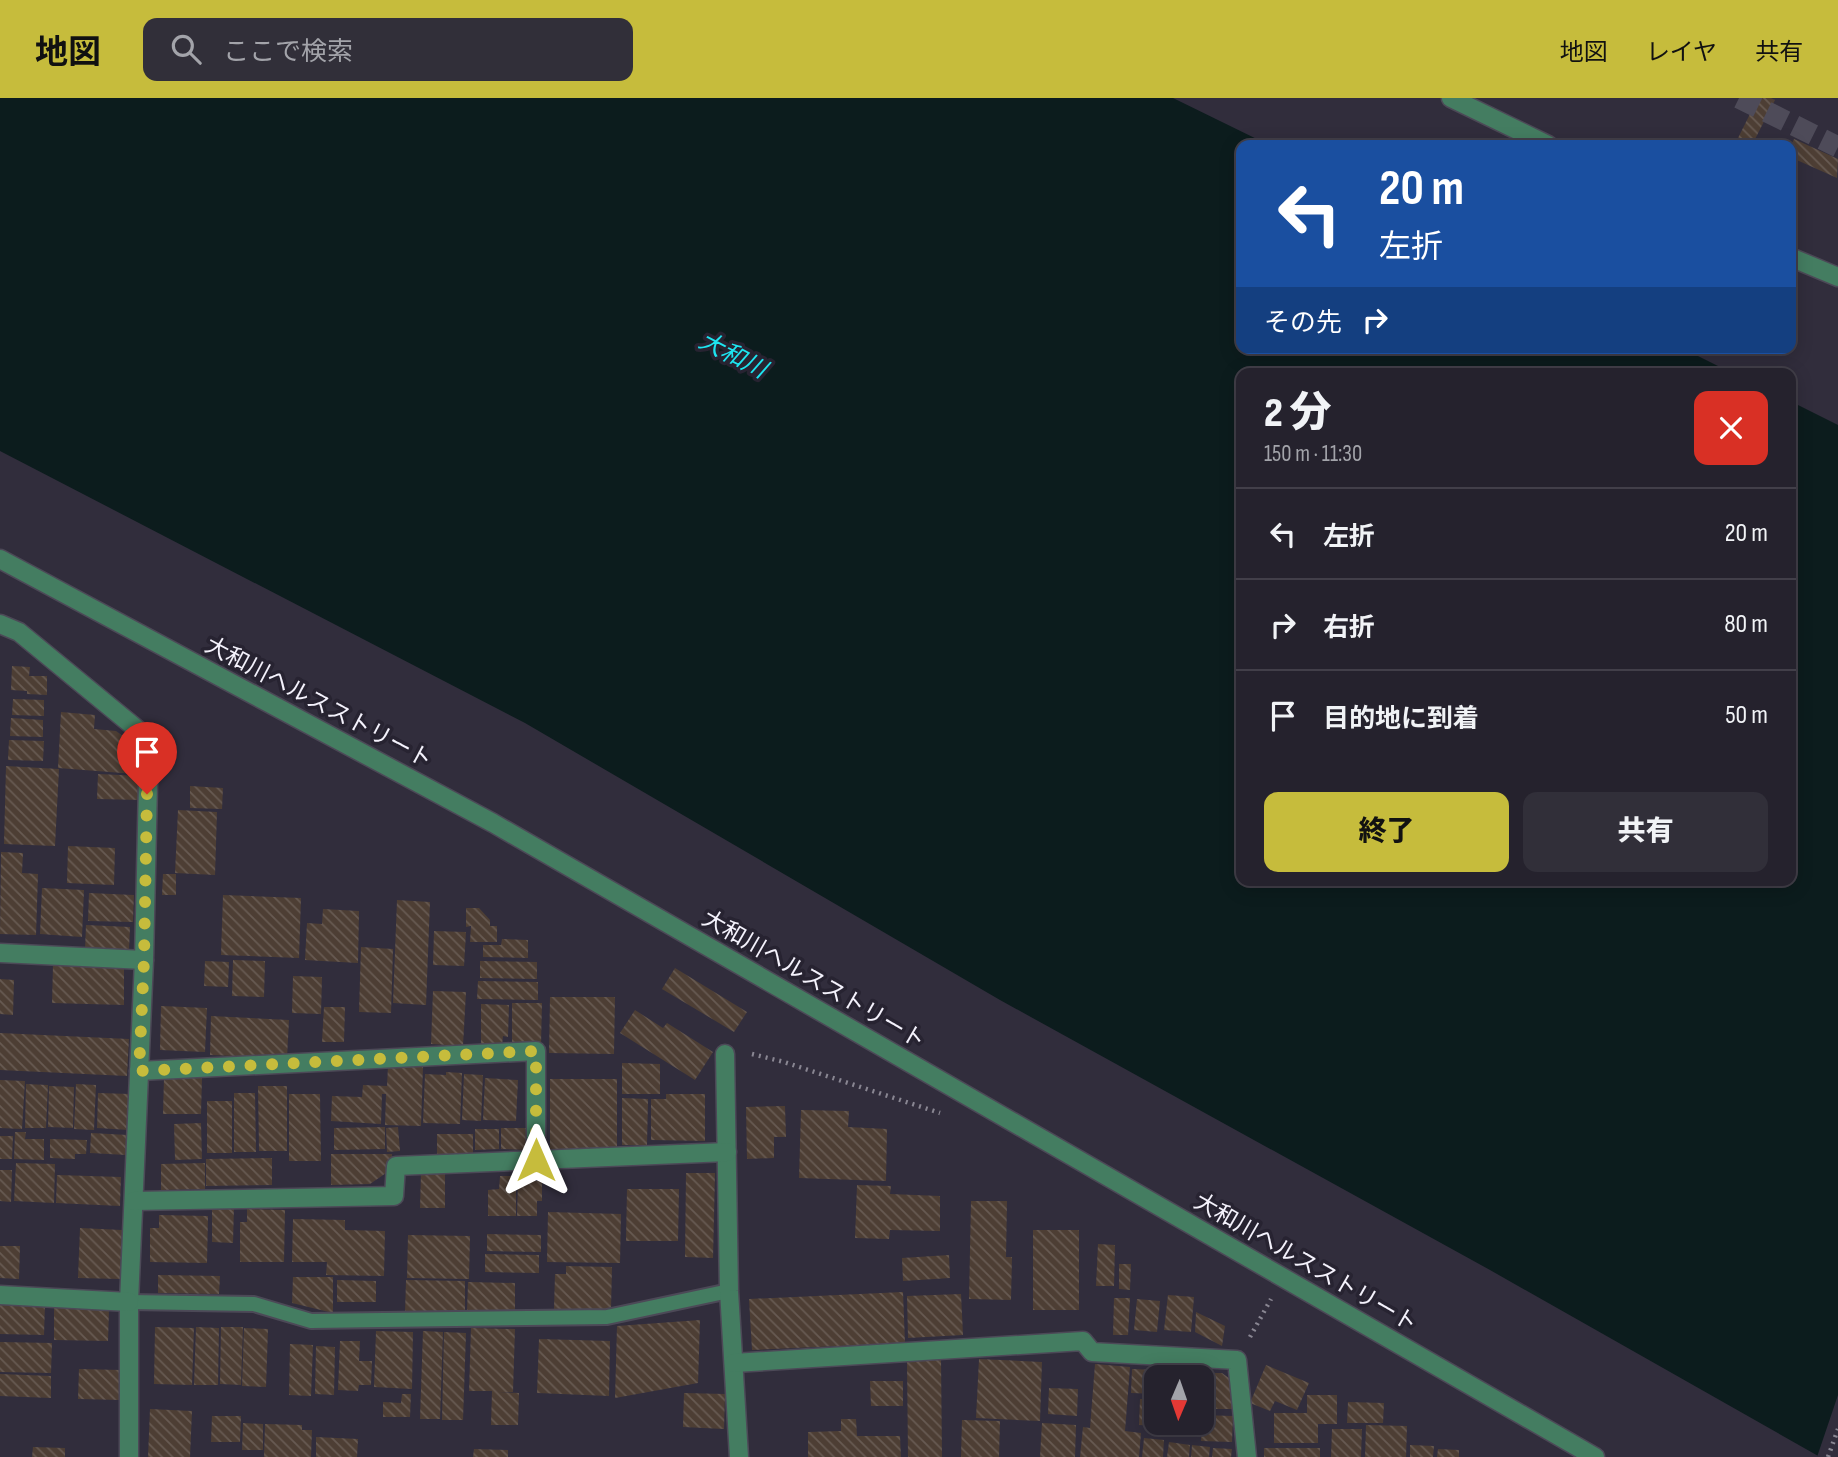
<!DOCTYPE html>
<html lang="ja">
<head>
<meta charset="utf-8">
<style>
	body { margin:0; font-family:"Sofia Sans Condensed","Noto Sans JP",sans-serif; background:#312f39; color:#f1f3f6; height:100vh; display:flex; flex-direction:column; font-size:26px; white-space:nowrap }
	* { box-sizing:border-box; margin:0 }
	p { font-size:23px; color:#a3a4aa }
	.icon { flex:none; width:38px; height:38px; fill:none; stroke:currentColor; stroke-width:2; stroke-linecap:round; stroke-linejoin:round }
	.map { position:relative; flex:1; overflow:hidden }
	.details { position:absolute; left:1236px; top:270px; width:560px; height:518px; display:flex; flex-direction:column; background:#25222d; border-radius:14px; box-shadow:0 4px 18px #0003,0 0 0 2px #423f49 }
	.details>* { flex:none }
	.hud { position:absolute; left:1236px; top:42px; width:560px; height:214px; border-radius:14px; box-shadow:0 4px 18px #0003,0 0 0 2px #423f49; background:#1a4fa0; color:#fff; overflow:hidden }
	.needle { width:46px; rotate:182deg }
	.tools { position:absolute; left:1144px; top:1267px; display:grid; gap:14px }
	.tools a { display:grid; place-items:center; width:70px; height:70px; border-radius:14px; background:#25222d; box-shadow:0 4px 18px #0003,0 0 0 2px #423f49; font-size:35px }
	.pin { position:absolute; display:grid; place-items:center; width:60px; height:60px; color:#fff; margin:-72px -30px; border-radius:50% 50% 50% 0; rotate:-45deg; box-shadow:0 0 7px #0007 }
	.pin .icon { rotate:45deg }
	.me { position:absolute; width:77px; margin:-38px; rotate:0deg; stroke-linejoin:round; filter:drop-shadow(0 0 5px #0008) }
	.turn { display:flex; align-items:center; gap:24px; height:147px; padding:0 28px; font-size:32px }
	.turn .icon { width:91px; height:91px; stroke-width:2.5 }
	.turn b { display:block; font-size:49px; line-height:60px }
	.then { display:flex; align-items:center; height:66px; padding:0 28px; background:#0003; gap:14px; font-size:26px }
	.round { display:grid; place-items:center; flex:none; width:74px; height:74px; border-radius:14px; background:#312f39 }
	.overview { display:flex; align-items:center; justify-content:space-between; height:119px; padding:0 28px }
	h1 { font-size:42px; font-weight:800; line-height:52px }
	.primary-button { display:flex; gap:14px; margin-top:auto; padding:14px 28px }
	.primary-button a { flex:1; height:80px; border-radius:14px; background:#c6bc3c; color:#111; font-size:28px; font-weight:800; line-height:80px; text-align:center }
	.primary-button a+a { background:#312f39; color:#f1f3f6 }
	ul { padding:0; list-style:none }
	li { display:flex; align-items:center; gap:21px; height:91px; padding:0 28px; border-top:2px solid #423f49 }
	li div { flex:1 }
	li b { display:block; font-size:26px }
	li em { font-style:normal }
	header { display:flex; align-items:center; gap:42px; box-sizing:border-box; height:98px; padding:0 35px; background:#c6bc3c; color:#111 }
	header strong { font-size:33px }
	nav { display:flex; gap:38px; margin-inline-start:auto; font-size:24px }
	.search { width:490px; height:63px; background:#312f39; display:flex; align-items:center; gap:18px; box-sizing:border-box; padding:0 24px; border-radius:14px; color:#a3a4aa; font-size:26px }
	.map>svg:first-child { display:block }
</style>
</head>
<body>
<header>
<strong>地図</strong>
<div class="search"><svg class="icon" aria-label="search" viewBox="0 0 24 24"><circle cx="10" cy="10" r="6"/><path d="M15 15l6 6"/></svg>ここで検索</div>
<nav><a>地図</a><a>レイヤ</a><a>共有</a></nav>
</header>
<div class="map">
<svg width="1838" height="1359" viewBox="0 0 1838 1359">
	<defs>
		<pattern id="building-back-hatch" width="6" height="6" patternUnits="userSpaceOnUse" patternTransform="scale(1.75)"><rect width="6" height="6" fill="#4d3e34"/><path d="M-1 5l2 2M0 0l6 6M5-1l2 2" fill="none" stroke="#675a52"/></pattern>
	</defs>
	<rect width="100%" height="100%" fill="#312d3c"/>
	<!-- water -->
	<path fill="#0c1c1d" d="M0 0H1173L1269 47H1241V250H1682L1732 275H1241V782H1790V303L1838 327V1359H1820L1490 1172 1000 902 525 625 0 353Z"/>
	<!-- pier -->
	<path fill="#312d3c" d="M1838 1297V1359H1817Z"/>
	<!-- building -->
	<g fill="url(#building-back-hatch)">
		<path d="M1758 0H1771L1775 2 1752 47H1747L1737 42Z"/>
		<path d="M1794 41 1838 61 1837 80 1790 59V50Z"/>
		<path d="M12 568 30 569 29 578H47V597L27 596V593L11 592Z"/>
		<path d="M13 601 44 602V618L12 617Z"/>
		<path d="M61 614 95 617 94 631 116 633 137 649 135 676 58 670Z"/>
		<path d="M11 620 43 622V639L10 638Z"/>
		<path d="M9 642 44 643 43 663 8 662Z"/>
		<path d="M6 668 59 671 55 748 4 746Z"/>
		<path d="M98 676 142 678 141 702 97 701Z"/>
		<path d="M190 688 223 690 222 711 190 710Z"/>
		<path d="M178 712 217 714 215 777 175 775Z"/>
		<path d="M68 748 115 750 114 787 67 785Z"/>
		<path d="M1 754 23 755 22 775 38 776 36 837 0 836Z"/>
		<path d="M163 776H176V797H162Z"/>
		<path d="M42 790 84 792 82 839 40 836Z"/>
		<path d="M89 795 134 797 133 824 88 823Z"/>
		<path d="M223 797 301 800 299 860 221 857Z"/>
		<path d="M397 802 430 804 426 907 393 905Z"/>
		<path d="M466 810H479L490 822V828H497V844H470L471 828 466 829Z"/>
		<path d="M323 811 359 813 358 865 305 862 307 825 322 826Z"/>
		<path d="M86 827 130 829 129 852 85 851Z"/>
		<path d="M434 833 466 834 464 868 433 867Z"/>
		<path d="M502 841 528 842V860L483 859V847H501Z"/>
		<path d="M361 849 393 851 391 915 359 914Z"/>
		<path d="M233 862 265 863 264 899 232 898Z"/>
		<path d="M205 863 229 864 228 889 204 888Z"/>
		<path d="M480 863 537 864V881L480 880Z"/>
		<path d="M53 867 124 869V907L52 905Z"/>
		<path d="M675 870 747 914 734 934 662 891Z"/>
		<path d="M293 878 322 879 321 916 292 915Z"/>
		<path d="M0 881 14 882 13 917 0 916Z"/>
		<path d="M478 883 538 884V902L477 901Z"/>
		<path d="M433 893 466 894 463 948 431 946Z"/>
		<path d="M550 899H615L614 956 549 955Z"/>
		<path d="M512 905H542L541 947 512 946Z"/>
		<path d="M481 906 509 907 508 939 503 938 502 948 481 947Z"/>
		<path d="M161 908 207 910 205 954 160 952Z"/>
		<path d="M324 909H345L344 944H322Z"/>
		<path d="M635 912 663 930 667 925 713 954 695 982 620 935Z"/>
		<path d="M211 918 289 922 287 960 210 957Z"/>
		<path d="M0 935 129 941 127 978 0 972Z"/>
		<path d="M622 965 660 966V996H622Z"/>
		<path d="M388 968 423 969 421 1028 385 1027 386 996H382L381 1026 331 1023 332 998 362 999 363 987 387 988Z"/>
		<path d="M446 974 462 975 460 1026 423 1025 425 976 446 977Z"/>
		<path d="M464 976 483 977 481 1023 462 1022Z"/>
		<path d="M164 979 202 980 201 1016H163Z"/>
		<path d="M485 980 518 982 516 1023 483 1022Z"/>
		<rect x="550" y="981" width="67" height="71"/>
		<path d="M0 982 25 983 22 1031 0 1030Z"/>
		<path d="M26 986 48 987 46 1030H25Z"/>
		<path d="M76 986 96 987 94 1032 74 1031Z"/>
		<path d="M49 988 74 989 73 1030 48 1029Z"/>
		<path d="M258 988H287V1053H259Z"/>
		<path d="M98 995 130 996 129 1032 97 1030Z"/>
		<path d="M234 995H255L256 1054H234Z"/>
		<path d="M289 996H320L321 1063H289Z"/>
		<path d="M666 996H705V1043L651 1042V1001H666Z"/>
		<path d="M622 1000 648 1001 647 1047H622Z"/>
		<rect x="207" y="1003" width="25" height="52"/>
		<path d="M785 1008 786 1039H774V1060L747 1061 746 1009Z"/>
		<path d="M801 1012 849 1013 848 1029 887 1031 886 1083 799 1080Z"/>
		<path d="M201 1025 202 1061 175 1062 174 1026Z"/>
		<path d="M385 1029V1051L334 1052V1030Z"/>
		<path d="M398 1029 400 1053 387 1054 386 1030Z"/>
		<path d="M501 1030H530V1052L501 1051Z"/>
		<path d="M475 1031H499V1051L475 1052Z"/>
		<path d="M15 1034H26L25 1041H44V1062L14 1061Z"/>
		<path d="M91 1035 128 1037 126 1057 90 1055Z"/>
		<rect x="437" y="1036" width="36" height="23"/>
		<path d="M0 1038H13L12 1061H0Z"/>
		<path d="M50 1041 87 1042 86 1056H75V1061L50 1060Z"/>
		<path d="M331 1056H392V1071L370 1086 331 1087Z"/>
		<path d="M272 1060V1087L206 1088V1061Z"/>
		<path d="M16 1065 55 1066 54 1105 14 1103Z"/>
		<path d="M205 1065V1091L161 1092V1066Z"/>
		<path d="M0 1072H12L11 1104 0 1103Z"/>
		<path d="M421 1075 445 1076V1110H420Z"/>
		<path d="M686 1075H715L713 1160 685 1159Z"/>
		<path d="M57 1077 121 1079 120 1108 56 1105Z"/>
		<path d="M500 1078H516V1118H488V1092L499 1091Z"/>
		<path d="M518 1083H542V1103H537V1118H517Z"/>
		<path d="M857 1087 891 1088 890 1096 940 1098V1133L890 1132 889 1141 855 1140Z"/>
		<path d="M627 1091H679L678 1143H626Z"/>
		<path d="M971 1103H1007L1006 1159H1012L1011 1202 969 1201Z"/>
		<path d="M212 1108H234L233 1145 212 1144Z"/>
		<path d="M247 1111 285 1112 284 1164H240V1124H247Z"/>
		<path d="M548 1114 621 1116 620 1165 547 1164Z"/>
		<path d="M159 1117 208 1118 207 1165 150 1164V1130H159Z"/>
		<path d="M293 1121 345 1122V1132L385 1133 384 1178 326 1177 327 1164H292Z"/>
		<path d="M80 1130 122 1132 120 1181 78 1180Z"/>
		<rect x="1033" y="1132" width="46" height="80"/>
		<path d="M487 1136 541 1137V1154L487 1153Z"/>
		<path d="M408 1137 470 1138 469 1181 407 1180Z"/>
		<path d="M1098 1146 1115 1147 1114 1188H1096Z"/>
		<path d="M0 1148H20L19 1181 0 1180Z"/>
		<path d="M485 1156 539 1157V1175L485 1174Z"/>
		<path d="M949 1157 950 1180 903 1183 902 1160Z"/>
		<path d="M1119 1166H1131L1130 1192 1119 1191Z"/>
		<path d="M566 1168 612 1169 611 1212 554 1211 555 1176H566Z"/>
		<path d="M158 1177 220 1178 219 1196 158 1195Z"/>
		<path d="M293 1179H333V1215L292 1205Z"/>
		<path d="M337 1182 376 1183V1204H337Z"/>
		<path d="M406 1182 465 1183V1215L405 1214Z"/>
		<path d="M468 1184 515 1185V1214H467Z"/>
		<path d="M903 1194 905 1245 752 1252 749 1201Z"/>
		<path d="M961 1196 963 1237 908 1240 907 1198Z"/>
		<path d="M1168 1197 1194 1199 1191 1234 1164 1232Z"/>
		<path d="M1114 1200H1130L1128 1237H1113Z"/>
		<path d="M1137 1201 1160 1203 1157 1234 1134 1232Z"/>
		<path d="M0 1205 45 1206 44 1237 0 1236Z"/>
		<path d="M54 1209 109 1211 108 1243 54 1242Z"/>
		<path d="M1196 1214 1225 1228 1222 1248 1195 1234Z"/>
		<path d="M700 1222 698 1285 615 1300 617 1228Z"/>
		<path d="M155 1229 194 1230 192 1287 154 1286Z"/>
		<path d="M196 1229 219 1230 218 1287H194Z"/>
		<path d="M221 1229H243L241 1287 220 1286Z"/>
		<path d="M244 1230 268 1231 266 1289 242 1288Z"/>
		<path d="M471 1230 515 1231 513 1294H499L519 1295 518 1327H491L492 1293H469Z"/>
		<path d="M376 1233 413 1234 412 1291 374 1289Z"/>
		<path d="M423 1233 443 1234 440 1321H420Z"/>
		<path d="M444 1234 466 1235 463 1322H442Z"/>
		<path d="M539 1241 610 1243 609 1298 537 1295Z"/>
		<path d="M340 1243H360L359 1263H372L371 1287H359L358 1293 338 1292Z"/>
		<path d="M0 1244 52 1245 51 1275 0 1274Z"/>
		<path d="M290 1246 313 1247 311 1298 289 1297Z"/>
		<path d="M316 1248 335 1249 334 1297 315 1296Z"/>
		<path d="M941 1261 942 1359H908L907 1262Z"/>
		<path d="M979 1261 1042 1264 1040 1323 976 1320Z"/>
		<path d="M1095 1266 1130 1269 1125 1333 1141 1335 1139 1359H1080L1083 1329 1090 1330Z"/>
		<path d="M1266 1267 1309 1285 1297 1312 1275 1303 1270 1313 1250 1305Z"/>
		<path d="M79 1271 121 1272 120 1302 78 1301Z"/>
		<path d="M1132 1271 1181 1273V1279H1157V1296L1131 1295Z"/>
		<path d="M1208 1275H1222L1233 1283 1232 1311H1207Z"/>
		<path d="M0 1276 51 1278V1300L0 1298Z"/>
		<path d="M870 1283H903V1308H871Z"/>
		<path d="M1049 1290 1078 1291 1077 1318 1048 1316Z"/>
		<path d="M684 1295 725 1296 724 1331 683 1329Z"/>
		<path d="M402 1296H411L410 1319H383V1304L401 1305Z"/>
		<path d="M1307 1297H1337V1326H1318V1345H1274V1315H1307Z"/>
		<path d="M1140 1301H1157V1325H1160V1328L1139 1327Z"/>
		<path d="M1348 1304 1384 1305 1383 1325H1347Z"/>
		<path d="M150 1311 192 1313 190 1359H148Z"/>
		<path d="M1202 1317 1233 1318 1232 1344 1201 1343Z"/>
		<path d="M212 1318H241L240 1344H211Z"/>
		<path d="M841 1321H856L857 1338H900L901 1359H808V1334L841 1333Z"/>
		<path d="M962 1322 1000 1323 999 1359H961Z"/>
		<path d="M243 1325 263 1326V1352H242Z"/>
		<path d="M1042 1325 1076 1327 1075 1359H1040Z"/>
		<path d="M265 1326 302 1327V1332H312L311 1359H264Z"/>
		<path d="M1366 1327 1407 1328 1406 1359H1365Z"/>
		<path d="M1332 1331H1362L1361 1359H1331Z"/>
		<path d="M316 1339 358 1341 357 1359H316Z"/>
		<path d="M1144 1340 1164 1342 1163 1359H1142Z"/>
		<path d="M1169 1344 1190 1347 1189 1359H1167Z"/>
		<path d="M1192 1347 1210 1349 1209 1359H1191Z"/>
		<path d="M1410 1347 1434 1348 1433 1359H1410Z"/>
		<path d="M33 1349 65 1350V1359H32Z"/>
		<path d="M1213 1350 1232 1351 1231 1359H1212Z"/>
		<rect x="1264" y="1350" width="56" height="9"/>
		<path d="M474 1351 508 1352V1359H473Z"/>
		<path d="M1438 1351 1459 1352V1359H1437Z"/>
	</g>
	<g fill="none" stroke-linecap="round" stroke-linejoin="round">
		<!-- highway-tunnel -->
		<path stroke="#4e4b59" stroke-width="21" stroke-dasharray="21 10" stroke-linecap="butt" d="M1739 0 1838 49"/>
		<defs>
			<path id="lane" d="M129 1204 254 1206 311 1223 607 1219 729 1193"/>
			<g id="street">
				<path d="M1451 0 1548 47"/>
				<path d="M1790 159 1838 179"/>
				<path d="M0 461 493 725 1595 1359"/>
				<path d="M0 526 19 534 149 641 144 862 129 1204V1359"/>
				<path d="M0 855 144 862"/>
				<path d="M725 956 729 1193 739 1359"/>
				<path d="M139 973 536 953V1062"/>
				<path d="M134 1103 394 1098 396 1068 727 1054"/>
				<path d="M0 1197 129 1204"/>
				<path d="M734 1265 1083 1243 1092 1254 1237 1262 1247 1359"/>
			</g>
		</defs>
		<!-- lane casing -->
		<use href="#lane" stroke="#4c4957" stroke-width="18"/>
		<!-- street casing -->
		<use href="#street" stroke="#4c4957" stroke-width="21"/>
		<!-- path -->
		<g stroke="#898692" stroke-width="4.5" stroke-dasharray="2 5" stroke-linecap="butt">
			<path d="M752 956 784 964 940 1015"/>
			<path d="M1250 1239 1271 1201"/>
			<path d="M1828 1359 1838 1331"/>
		</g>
		<!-- lane -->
		<use href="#lane" stroke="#447d61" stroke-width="14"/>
		<!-- street -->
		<use href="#street" stroke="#447d61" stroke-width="18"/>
	</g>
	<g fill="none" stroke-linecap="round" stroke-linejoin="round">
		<!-- route -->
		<path stroke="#c6bc3c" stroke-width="12" stroke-dasharray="0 21.6" d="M147 696 144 862 139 973 536 953V1062"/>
	</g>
	<g text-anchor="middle" stroke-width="7" stroke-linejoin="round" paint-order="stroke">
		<!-- street labels -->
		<g font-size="23" fill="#f4f2fc" stroke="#272331">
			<text transform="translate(319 604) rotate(28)" y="8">大和川ヘルスストリート</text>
			<text transform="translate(814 881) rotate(30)" y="8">大和川ヘルスストリート</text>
			<text transform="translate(1306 1164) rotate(30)" y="8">大和川ヘルスストリート</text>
		</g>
		<!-- water labels -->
		<g font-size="24" font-style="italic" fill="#1de5f0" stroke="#272331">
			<text transform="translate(733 257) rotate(27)" y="8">大和川</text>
		</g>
	</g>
</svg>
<div class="tools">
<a><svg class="needle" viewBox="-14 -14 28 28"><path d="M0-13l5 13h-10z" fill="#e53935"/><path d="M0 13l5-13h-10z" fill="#a3a4aa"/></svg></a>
</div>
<div class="pin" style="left:147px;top:696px;background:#d93025"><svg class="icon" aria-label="arrive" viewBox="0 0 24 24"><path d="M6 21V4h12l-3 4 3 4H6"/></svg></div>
<svg class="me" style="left:536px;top:1062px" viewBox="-20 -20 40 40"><path d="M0-17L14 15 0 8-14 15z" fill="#c6bc3c" stroke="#fff" stroke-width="4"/></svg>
<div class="hud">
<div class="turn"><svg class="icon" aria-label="left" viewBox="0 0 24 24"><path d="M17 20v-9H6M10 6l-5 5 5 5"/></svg><div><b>20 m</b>左折</div></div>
<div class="then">その先<svg class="icon" aria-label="right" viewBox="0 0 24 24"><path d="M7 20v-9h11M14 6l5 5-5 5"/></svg></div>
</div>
<section class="details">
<div class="overview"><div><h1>2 分</h1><p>150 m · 11:30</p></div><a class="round" style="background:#d93025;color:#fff"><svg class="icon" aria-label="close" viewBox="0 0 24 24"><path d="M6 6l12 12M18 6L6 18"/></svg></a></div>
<ul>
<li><svg class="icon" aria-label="left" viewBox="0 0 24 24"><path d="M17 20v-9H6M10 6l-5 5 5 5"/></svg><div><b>左折</b></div><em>20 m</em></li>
<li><svg class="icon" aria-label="right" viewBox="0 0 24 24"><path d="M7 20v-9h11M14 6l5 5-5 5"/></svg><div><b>右折</b></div><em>80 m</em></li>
<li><svg class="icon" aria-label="arrive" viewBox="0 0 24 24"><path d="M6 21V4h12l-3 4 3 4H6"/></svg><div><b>目的地に到着</b></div><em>50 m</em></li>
</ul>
<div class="primary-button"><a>終了</a><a>共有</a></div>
</section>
</div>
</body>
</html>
